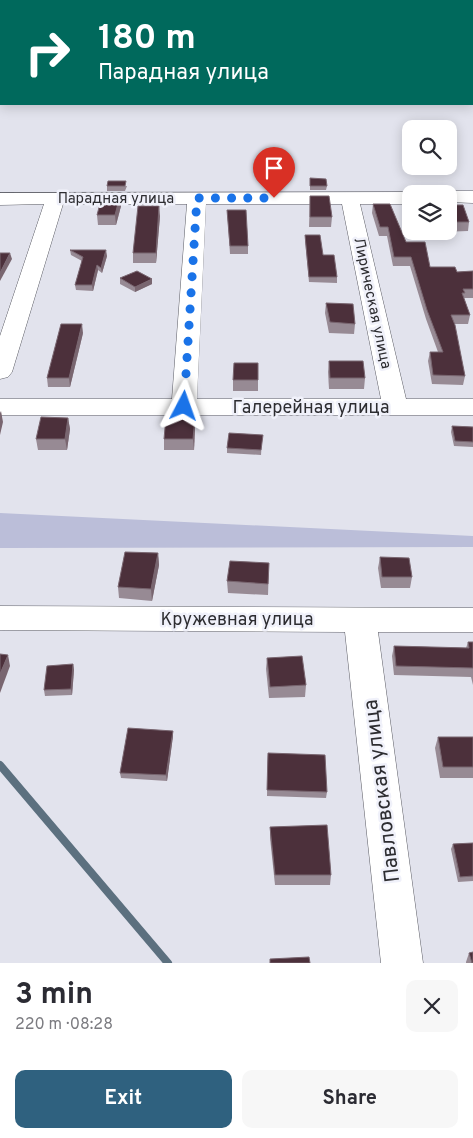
<!DOCTYPE html>
<html lang="en">
<head>
<meta charset="utf-8">
<style>
	body { margin:0; font-family:Overpass,sans-serif; background:#f7f7f7; color:#2b2b33; height:100vh; display:flex; flex-direction:column; font-size:19px; white-space:nowrap }
	* { box-sizing:border-box; margin:0 }
	p { font-size:16px; color:#7c7c81 }
	.icon { flex:none; width:28px; height:28px; fill:none; stroke:currentColor; stroke-width:2; stroke-linecap:round; stroke-linejoin:round }
	.map { position:relative; height:963px; overflow:hidden }
	.side { display:flex; flex-direction:column; background:#fff; flex:1 }
	.side>* { flex:none }
	.guide { position:absolute; left:0px; top:0px; width:474px; height:105px; box-shadow:0 2px 12px #0003; background:#00695c; color:#fff; overflow:hidden }
	.fabs { position:absolute; left:402px; top:120px; display:grid; gap:10px }
	.fabs a { display:grid; place-items:center; width:55px; height:55px; border-radius:10px; background:#fff; box-shadow:0 2px 12px #0003; font-size:25px }
	.pin { position:absolute; display:grid; place-items:center; width:42px; height:42px; color:#fff; margin:-51px -21px; border-radius:50% 50% 50% 0; rotate:-45deg; box-shadow:0 0 5px #0007 }
	.pin .icon { rotate:45deg }
	.me { position:absolute; width:55px; margin:-28px; rotate:4deg; stroke-linejoin:round; filter:drop-shadow(0 0 4px #0008) }
	.turn { display:flex; align-items:center; gap:18px; height:105px; padding:0 15px; font-size:22px }
	.turn .icon { width:65px; height:65px; stroke-width:2.5 }
	.turn b { display:block; font-size:35px; line-height:42px }
	.round { display:grid; place-items:center; flex:none; width:52px; height:52px; border-radius:10px; background:#f7f7f7 }
	.headline { display:flex; align-items:center; justify-content:space-between; height:85px; padding:0 15px }
	h1 { font-size:30px; font-weight:700; line-height:38px }
	.button { display:flex; gap:10px; margin-top:auto; padding:10px 15px }
	.button a { flex:1; height:58px; border-radius:10px; background:#2f617f; color:#fff; font-size:20px; font-weight:700; line-height:58px; text-align:center }
	.button a+a { background:#f7f7f7; color:#2b2b33 }
	.map>svg:first-child { display:block }
</style>
</head>
<body>
<div class="map">
<svg width="473" height="963" viewBox="0 0 473 963">
	<rect width="100%" height="100%" fill="#e2e3ed"/>
	<!-- green -->
	<path fill="#bbbed9" d="M0 513 473 536V547L0 548Z"/>
	<g fill="none" stroke-linecap="round" stroke-linejoin="round">
		<!-- stream -->
		<path stroke="#5c707f" stroke-width="8" d="M0 765 168 963"/>
		<defs>
			<g id="minor">
				<path d="M449 191H473V203L449 202V194H442Z"/>
				<path d="M411 192 416 194H411V204H360L406 399H473V415H0V399H172L187 204H63L12 372 8 377 0 379V336L44 204 0 205V193ZM206 204H342L381 399H197Z"/>
				<path d="M0 606 473 608V632H378L423 963H381L345 632 0 630Z"/>
			</g>
		</defs>
		<!-- minor casing -->
		<use href="#minor" stroke="#5c5d65" stroke-width="1"/>
		<!-- minor -->
		<use href="#minor" fill="#fff" fill-rule="evenodd"/>
	</g>
	<!-- wall -->
	<g fill="#978a94">
		<path d="M310 178 327 186 326 190H310Z"/>
		<path d="M107 186H127L125 191H107Z"/>
		<path d="M310 196 332 217 331 227H309Z"/>
		<path d="M373 204 406 242 430 267 457 272 473 271V298H464L470 315 468 324H454L465 376 463 385 432 384 428 361 430 352H438L426 319 410 266H393L387 236H379L372 213Z"/>
		<path d="M449 205 469 222 468 231 441 232 449 231Z"/>
		<path d="M121 206 116 225H98L97 215Z"/>
		<path d="M227 210 248 246V254H230Z"/>
		<path d="M160 216 156 263H133V253Z"/>
		<path d="M305 235 323 255 337 277V283L309 282 305 240Z"/>
		<path d="M70 250 107 256 102 273 98 270 93 291 76 290 75 285 82 261 71 255Z"/>
		<path d="M120 278 152 284 135 292 120 284Z"/>
		<path d="M326 303 355 324 354 334 329 333 325 313Z"/>
		<path d="M83 333 70 387H48L47 378Z"/>
		<path d="M329 361 365 378 364 389H329L328 372Z"/>
		<path d="M258 363V391H233V380Z"/>
		<path d="M68 418 70 429 67 450H38L36 439Z"/>
		<path d="M452 426 473 427V447L454 446 451 432Z"/>
		<path d="M195 428 194 450H164V439Z"/>
		<path d="M262 440 261 455 227 453V448Z"/>
		<path d="M158 553 159 565 152 601 119 598 118 587Z"/>
		<path d="M380 557 412 577 410 588H381L378 568Z"/>
		<path d="M269 563 268 595 228 593 227 581Z"/>
		<path d="M468 642H473V685L471 677 394 675 392 656 394 646 466 648Z"/>
		<path d="M267 658 306 685 305 697 269 698 266 669Z"/>
		<path d="M73 664 74 670 72 695 45 696 44 690Z"/>
		<path d="M173 731V736L167 781 121 778 120 773Z"/>
		<path d="M438 737H473V778H440L435 748Z"/>
		<path d="M268 753 327 792 326 798 267 796Z"/>
		<path d="M270 827 331 875 330 885H275L270 838Z"/>
		<path d="M473 843V881L458 882 451 849 453 844Z"/>
		<path d="M469 953 473 963H466V962Z"/>
	</g>
	<!-- shaded-wall -->
	<g fill="#796670">
		<path d="M120 196 121 206 116 225 115 215Z"/>
		<path d="M159 206 160 216 156 263V253Z"/>
		<path d="M106 250 107 256 102 273 101 268Z"/>
		<path d="M10 253 12 259 0 281V273Z"/>
		<path d="M97 265 98 270 93 291 92 285Z"/>
		<path d="M152 279V284L135 292V287Z"/>
		<path d="M82 324 83 333 70 387 69 378Z"/>
		<path d="M1 411 3 422 0 435V413Z"/>
		<path d="M195 417V428L194 450 193 439Z"/>
		<path d="M68 418 70 429 67 450 65 439Z"/>
		<path d="M158 553 159 565 152 601 151 589Z"/>
		<path d="M8 655 10 666 0 693V674Z"/>
		<path d="M73 664 74 670 72 695 71 689Z"/>
		<path d="M173 731V736L167 781 166 775Z"/>
	</g>
	<!-- building -->
	<g fill="#4c303b" stroke="#796670">
		<path d="M310 178 326 179 327 186H310Z"/>
		<path d="M108 181H126L125 186H107Z"/>
		<path d="M102 196H120L115 215H97Z"/>
		<path d="M310 196H329L332 217H310Z"/>
		<path d="M373 204H390L406 242H425L430 267H455L457 272 473 271V289H463L465 293H462L470 315H451L455 325 465 376 433 375 430 352H443L427 310 411 257H394L388 227H380Z"/>
		<path d="M449 205H463L469 222H449Z"/>
		<path d="M138 206H159L156 253H133Z"/>
		<path d="M227 210H246L248 246H230Z"/>
		<path d="M305 235H320L323 255H334L337 277H309Z"/>
		<path d="M70 250H106L101 268 97 265 92 285H75L83 257Z"/>
		<path d="M0 253H10L0 273Z"/>
		<path d="M137 271 152 279 135 287 120 278Z"/>
		<path d="M326 303 353 304 355 324 330 322Z"/>
		<path d="M61 324H82L69 378H47Z"/>
		<path d="M329 361H363L365 378H330Z"/>
		<path d="M234 363H258V380H233Z"/>
		<path d="M41 417 68 418 65 439H36Z"/>
		<path d="M166 417H195L193 439H164Z"/>
		<path d="M452 426 473 427V442L455 441Z"/>
		<path d="M229 433 263 435 261 450 227 448Z"/>
		<path d="M125 552 158 553 151 589 118 587Z"/>
		<path d="M380 557 409 558 412 577H382Z"/>
		<path d="M230 561 269 563 268 584 227 581Z"/>
		<path d="M468 642H473V668L396 666 394 646 469 648Z"/>
		<path d="M0 654 8 655 0 674Z"/>
		<path d="M302 656 306 685 270 687 267 658Z"/>
		<path d="M73 664 71 689 44 690 47 666Z"/>
		<path d="M128 728 173 731 166 775 120 773Z"/>
		<path d="M438 737H473V767H443Z"/>
		<path d="M268 753 325 755 327 792 267 790Z"/>
		<path d="M327 825 331 875H275L270 827Z"/>
		<path d="M473 843V876L460 877 453 844Z"/>
		<path d="M473 952V963H472L469 953Z"/>
		<path d="M309 957 310 963H270V959Z"/>
	</g>
	<g fill="none" stroke-linecap="round" stroke-linejoin="round">
		<!-- route -->
		<path stroke="#1a73e8" stroke-width="9" stroke-dasharray="0 16.2" d="M184 406 197 198H274"/>
	</g>
	<g text-anchor="middle" stroke-width="5" stroke-linejoin="round" paint-order="stroke">
		<!-- far-street labels -->
		<g font-size="15" fill="#2d2d31" stroke="#f0f1fa">
			<text x="116" y="203">Парадная улица</text>
			<text transform="translate(373 303) rotate(78)" y="5">Лирическая улица</text>
		</g>
		<!-- street labels -->
		<g font-size="18" fill="#2d2d31" stroke="#f0f1fa">
			<text x="311" y="413">Галерейная улица</text>
			<text x="237" y="625">Кружевная улица</text>
		</g>
		<!-- near-street labels -->
		<g font-size="21" fill="#2d2d31" stroke="#f0f1fa">
			<text transform="translate(381 791) rotate(-97)" y="7">Павловская улица</text>
		</g>
	</g>
</svg>
<div class="fabs">
<a><svg class="icon" aria-label="search" viewBox="0 0 24 24"><circle cx="10" cy="10" r="6"/><path d="M15 15l6 6"/></svg></a>
<a><svg class="icon" aria-label="layers" viewBox="0 0 24 24"><path d="M12 4l9 5-9 5-9-5zM3 14l9 5 9-5"/></svg></a>
</div>
<div class="pin" style="left:274px;top:198px;background:#d93025"><svg class="icon" aria-label="arrive" viewBox="0 0 24 24"><path d="M6 21V4h12l-3 4 3 4H6"/></svg></div>
<svg class="me" style="left:184px;top:406px" viewBox="-20 -20 40 40"><path d="M0-17L14 15 0 8-14 15z" fill="#1a73e8" stroke="#fff" stroke-width="4"/></svg>
<div class="guide">
<div class="turn"><svg class="icon" aria-label="right" viewBox="0 0 24 24"><path d="M7 20v-9h11M14 6l5 5-5 5"/></svg><div><b>180 m</b>Парадная улица</div></div>
</div>
</div>
<section class="side">
<div class="headline"><div><h1>3 min</h1><p>220 m · 08:28</p></div><a class="round"><svg class="icon" aria-label="close" viewBox="0 0 24 24"><path d="M6 6l12 12M18 6L6 18"/></svg></a></div>
<div class="button"><a>Exit</a><a>Share</a></div>
</section>
</body>
</html>
